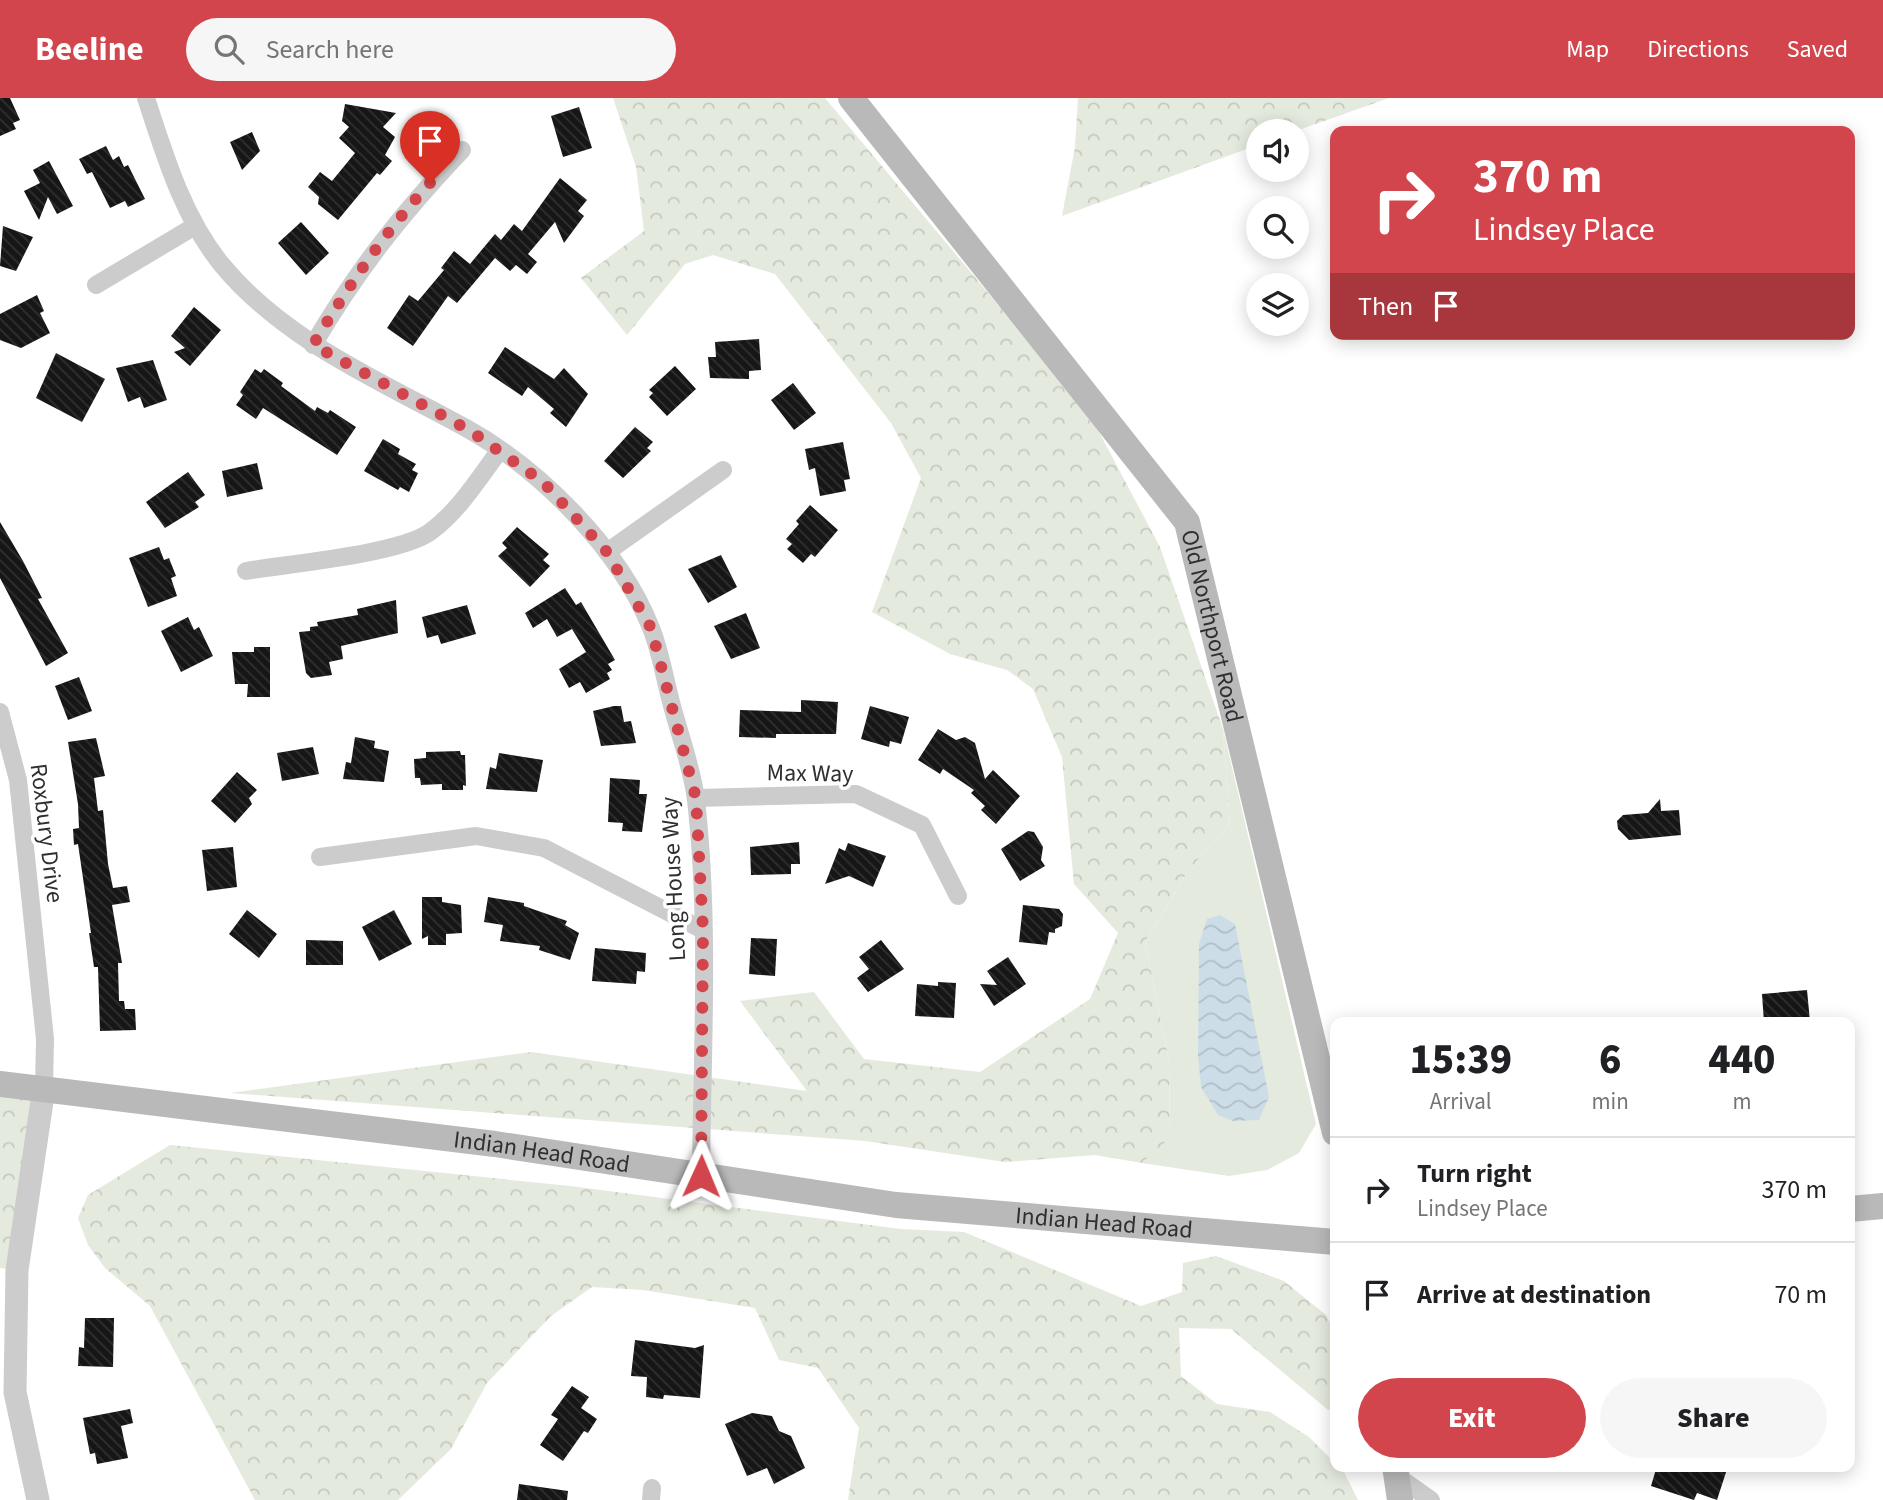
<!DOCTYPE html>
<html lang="en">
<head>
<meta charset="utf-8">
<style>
	body { margin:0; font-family:"Source Sans 3",sans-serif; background:#f6f6f6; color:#202124; height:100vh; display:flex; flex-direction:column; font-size:26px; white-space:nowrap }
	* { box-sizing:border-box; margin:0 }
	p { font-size:23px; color:#757577 }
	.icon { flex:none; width:38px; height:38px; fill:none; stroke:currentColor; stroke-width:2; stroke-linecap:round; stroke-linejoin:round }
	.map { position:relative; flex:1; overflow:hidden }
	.panel { position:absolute; left:1330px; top:919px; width:525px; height:455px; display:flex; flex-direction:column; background:#fff; border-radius:14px; box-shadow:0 4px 18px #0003 }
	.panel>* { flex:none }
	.top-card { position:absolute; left:1330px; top:28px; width:525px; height:214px; border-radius:14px; box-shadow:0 4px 18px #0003; background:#d2454d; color:#fff; overflow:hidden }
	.buttons { position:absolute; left:1246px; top:21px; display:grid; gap:14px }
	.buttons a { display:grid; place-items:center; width:63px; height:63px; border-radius:50%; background:#fff; box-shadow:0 4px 18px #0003; font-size:35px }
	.pin { position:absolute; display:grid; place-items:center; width:60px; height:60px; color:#fff; margin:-72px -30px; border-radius:50% 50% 50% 0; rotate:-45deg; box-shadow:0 0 7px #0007 }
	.pin .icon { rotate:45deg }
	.me { position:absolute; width:77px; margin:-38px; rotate:1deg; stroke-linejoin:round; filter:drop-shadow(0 0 5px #0008) }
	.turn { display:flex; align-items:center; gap:24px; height:147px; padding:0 28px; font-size:32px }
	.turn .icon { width:91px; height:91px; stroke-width:2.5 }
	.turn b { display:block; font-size:49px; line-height:60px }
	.then { display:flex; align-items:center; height:66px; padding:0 28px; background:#0003; gap:14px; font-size:26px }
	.eta { display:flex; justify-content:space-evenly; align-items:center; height:119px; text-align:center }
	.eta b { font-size:42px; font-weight:800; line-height:49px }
	.cta { display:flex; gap:14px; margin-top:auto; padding:14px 28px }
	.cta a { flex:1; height:80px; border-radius:42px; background:#d2454d; color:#fff; font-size:28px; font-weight:800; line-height:80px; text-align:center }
	.cta a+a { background:#f6f6f6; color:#202124 }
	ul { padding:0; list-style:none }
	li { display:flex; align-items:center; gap:21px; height:105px; padding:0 28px; border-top:2px solid #e0e0e0 }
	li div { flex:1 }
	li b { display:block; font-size:26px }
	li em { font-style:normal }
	header { display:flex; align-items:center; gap:42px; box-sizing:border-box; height:98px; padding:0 35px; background:#d2454d; color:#fff }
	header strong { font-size:33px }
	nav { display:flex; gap:38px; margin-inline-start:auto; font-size:24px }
	.search { width:490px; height:63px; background:#f6f6f6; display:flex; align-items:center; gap:18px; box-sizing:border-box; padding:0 24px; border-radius:38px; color:#757577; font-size:26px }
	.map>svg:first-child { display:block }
</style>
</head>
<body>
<header>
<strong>Beeline</strong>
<div class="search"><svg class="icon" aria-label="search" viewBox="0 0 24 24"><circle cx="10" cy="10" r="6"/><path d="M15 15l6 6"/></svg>Search here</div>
<nav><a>Map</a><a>Directions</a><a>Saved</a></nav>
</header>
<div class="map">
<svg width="1883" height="1402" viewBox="0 0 1883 1402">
	<defs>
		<pattern id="forest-crowns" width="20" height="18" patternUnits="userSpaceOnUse" patternTransform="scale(1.75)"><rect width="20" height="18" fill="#e5eade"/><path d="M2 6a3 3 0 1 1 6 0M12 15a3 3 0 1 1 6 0" fill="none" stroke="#c5c9bf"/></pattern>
		<pattern id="water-waves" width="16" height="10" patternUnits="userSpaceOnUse" patternTransform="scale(1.75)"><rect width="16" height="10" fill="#cddde8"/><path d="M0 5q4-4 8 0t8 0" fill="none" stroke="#b0bec7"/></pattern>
		<pattern id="building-back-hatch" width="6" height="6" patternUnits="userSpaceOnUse" patternTransform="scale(1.75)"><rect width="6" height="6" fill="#161616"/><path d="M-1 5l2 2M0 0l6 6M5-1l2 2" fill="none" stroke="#303030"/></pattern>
	</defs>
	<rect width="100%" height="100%" fill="#fff"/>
	<!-- grass -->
	<path fill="#e5eade" d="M1223 631 1316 1026 1299 1055 1267 1072 1229 1078 1142 1065 1170 1039 1169 963 1145 844 1188 773 1230 726Z"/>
	<!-- forest -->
	<g fill="url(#forest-crowns)">
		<path d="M613 0H825L1010 221 1099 334 1160 449 1223 631 1230 726 1188 773 1145 844 1169 963 1170 1040 1142 1065 1095 1057 1005 1064 865 1043 230 995 531 954 807 993 740 903 814 894 864 961 980 974 1090 901 1118 835 1074 786 1062 659 1033 591 1007 572 950 556 872 514 921 380 891 325 775 176 713 157 685 166 627 237 581 180 644 133 636 69Z"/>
		<path d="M1078 0H1389L1296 33H1258V47L1062 118 1075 49Z"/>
		<path d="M0 986 44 990 17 1172 0 1170Z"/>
		<path d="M170 1047 570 1088 901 1131 964 1134 1141 1208 1182 1194 1183 1165 1216 1158 1284 1183 1326 1217 1335 1235V1309L1328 1312 1231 1231 1179 1230 1181 1278 1217 1306 1270 1314 1309 1339 1344 1374 1358 1402H848L859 1330 818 1270 779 1262 755 1210 643 1192 592 1189 551 1218 487 1285 451 1351 398 1402H255L150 1208 105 1170 88 1147 78 1120 88 1097Z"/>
	</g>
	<!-- water -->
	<path fill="url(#water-waves)" d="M1220 817 1235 826 1269 999 1259 1022 1233 1023 1218 1017 1201 989 1198 957 1199 846 1207 821Z"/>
	<!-- building -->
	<g fill="url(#building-back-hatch)">
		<path d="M0 0H10L20 22 13 25 16 31 0 38Z"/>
		<path d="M345 6 396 15 383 29 395 39 385 57 392 63 380 77 377 75 338 122 318 106 319 99 308 89 320 74 332 83 355 55 339 40 349 29 342 23Z"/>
		<path d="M579 9 592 50 563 59 551 18Z"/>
		<path d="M252 34 260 53 242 72 230 44Z"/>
		<path d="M106 48 113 62 119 58 124 69 128 67 145 101 128 109 125 103 110 110 92 74 87 76 79 61Z"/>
		<path d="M49 63 73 108 57 116 48 99 39 122 24 93 40 85 33 72Z"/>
		<path d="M560 80 587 102 578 113 584 118 564 145 555 124 528 156 537 164 527 176 516 167 510 173 495 160 457 205 448 198 413 248 387 230 409 197 418 203 444 172 441 170 454 153 470 166 495 136 501 142 514 126 522 133Z"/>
		<path d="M301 124 329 155 306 177 278 145Z"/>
		<path d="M3 128 33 139 16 173 0 168Z"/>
		<path d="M37 197 44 213 40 215 50 235 21 250 0 242V216Z"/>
		<path d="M194 209 221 232 190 268 174 254 185 250 171 238Z"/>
		<path d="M759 241 761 272 749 273V281L710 280 708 259H716L715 244Z"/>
		<path d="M505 249 554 281 564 270 588 296 566 329 550 315 554 311 528 289 522 298 488 275Z"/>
		<path d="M56 255 105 281 82 324 36 300Z"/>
		<path d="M153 262 167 302 144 310 140 299 128 304 116 270Z"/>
		<path d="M675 268 696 291 667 318 649 299 653 295 649 292Z"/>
		<path d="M255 271 261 275 264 271 283 285 281 288 315 313 317 309 328 315 330 312 356 329 337 357 263 310 256 321 236 307 243 297 240 294Z"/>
		<path d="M793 285 816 315 794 332 771 302Z"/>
		<path d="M635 329 653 344 647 350 651 353 623 380 604 363Z"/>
		<path d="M383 341 400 351 398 356 416 366 412 372 418 375 409 394 400 389 398 392 364 373Z"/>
		<path d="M843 344 850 381 844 382 846 393 820 398 815 370 809 372 805 351Z"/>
		<path d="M257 365 263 391 227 399 222 373Z"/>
		<path d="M188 374 205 397 195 404 199 409 165 430 146 404Z"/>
		<path d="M810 407 838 432 815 459 811 456 803 465 787 451 792 446 786 441 799 426 796 423Z"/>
		<path d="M0 424 23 463 42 500 38 501 68 555 46 568 0 480Z"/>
		<path d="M517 429 549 456 543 462 550 468 530 489 498 458 507 450 502 445Z"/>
		<path d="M159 449 164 462 169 460 176 478 171 480 177 498 148 509 129 460Z"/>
		<path d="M721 457 737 489 708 505 688 471Z"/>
		<path d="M565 490 576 507 581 504 615 562 608 566 612 572 607 575 610 581 586 595 580 584 569 590 559 571 586 554 572 531 557 539 547 521 533 530 525 515Z"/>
		<path d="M396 502 398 535 341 548 343 561 329 564 332 577 311 580 306 575 299 534 310 533V529L318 528 317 524 358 517 357 511Z"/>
		<path d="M467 507 476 536 441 546 438 537 427 540 422 519Z"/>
		<path d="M746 515 760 550 731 561 714 528Z"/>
		<path d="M188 519 194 532 199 529 213 558 181 574 161 533Z"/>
		<path d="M254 549H270V599H247L248 586H235L232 554H254Z"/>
		<path d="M79 579 92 613 68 622 55 588Z"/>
		<path d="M801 602 838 604 836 636H776V640L739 639 740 612 801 614Z"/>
		<path d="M614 608H621L624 624 631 623 636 645 601 648 593 613Z"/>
		<path d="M870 608 909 619 901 646 890 643 889 649 861 641Z"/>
		<path d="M938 631 956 642 965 639 975 645 985 681 993 672 1020 698 996 726 981 712 985 708 971 695 974 692 943 671 940 676 918 662Z"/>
		<path d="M355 639 375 643 374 650 389 653 384 684 343 681 346 664 351 665Z"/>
		<path d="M96 640 105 678 94 680 98 713 103 712 108 766 113 790 127 788 130 804 112 807 122 865H118L119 903H124L125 911H135L136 932 100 933 98 869H94L89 835H91L78 746 74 747 73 731 79 730 78 706 68 644Z"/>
		<path d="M313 649 319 676 282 683 277 655Z"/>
		<path d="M460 653 461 657H465L466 688 463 687V692H442V686L421 687 420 680H415L414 661 426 660V654Z"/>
		<path d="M499 655 543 662 537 694 486 691 490 669 496 671Z"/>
		<path d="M237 674 257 692 249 700 252 706 235 725 211 703Z"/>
		<path d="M610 680 640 682 639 696H647L642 734 622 733 623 725 608 724Z"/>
		<path d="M1660 701 1661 713 1679 712 1681 737 1629 742 1618 731 1617 723 1623 717 1648 715Z"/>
		<path d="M1028 733 1034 734 1043 749 1041 762 1045 768 1020 783 1001 751Z"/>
		<path d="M799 744 800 766H791V776L751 777 750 749Z"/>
		<path d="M848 745 886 758 873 789 849 778 825 786 839 750 845 753Z"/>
		<path d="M233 749 237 789 207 793 202 752Z"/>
		<path d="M422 799H442V804L461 807 462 835 446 836V847H428V838L422 841Z"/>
		<path d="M488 799 524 805V808L567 823 565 827 579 835 570 862 539 852 540 848 500 843 503 827 484 824Z"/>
		<path d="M1023 807 1059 811 1063 816 1062 828 1055 831V835L1049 834 1047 847 1019 844Z"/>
		<path d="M247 812 277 836 259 860 229 836Z"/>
		<path d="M394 812 412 846 379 863 362 829Z"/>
		<path d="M751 840 777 841 775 878 749 876Z"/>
		<path d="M306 842 343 843V867H306Z"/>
		<path d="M881 842 904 871 868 894 857 880 869 871 859 859Z"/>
		<path d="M595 850 646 855 645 874 637 873 636 886 592 883Z"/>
		<path d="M1008 859 1026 886 994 908 980 886 997 887 987 873Z"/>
		<path d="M938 884 956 885 954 920 915 918 917 886 938 888Z"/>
		<path d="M1807 892 1810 924H1764L1762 896Z"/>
		<path d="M85 1220H114L113 1269 78 1268 79 1249 84 1250Z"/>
		<path d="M635 1242 695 1250 704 1247 700 1300 664 1297 663 1301 646 1299 647 1279 631 1278Z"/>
		<path d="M572 1288 589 1299 581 1310 597 1321 588 1335 584 1333 563 1363 540 1347 558 1321 551 1317Z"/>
		<path d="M130 1311 133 1325 121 1328 128 1360 97 1366 95 1355 90 1356 83 1320Z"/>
		<path d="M752 1315 772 1318 779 1333 791 1338 805 1370 774 1386 767 1370 747 1378 725 1326Z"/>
		<path d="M1657 1368H1728L1717 1402 1697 1395 1694 1402 1651 1388Z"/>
		<path d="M519 1386 568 1393 567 1402H517Z"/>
	</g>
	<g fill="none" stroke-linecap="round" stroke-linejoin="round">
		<!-- minor -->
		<g stroke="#ccc" stroke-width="18">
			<path d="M146 0C165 58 183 119 222 167 286 244 381 283 466 330 540 371 620 451 651 530 660 552 664 577 670 600 678 633 692 668 696 702 710 826 702 953 701 1078"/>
			<path d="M96 187 195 128"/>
			<path d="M313 247C358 171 402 115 462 52"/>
			<path d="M607 454 723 372"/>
			<path d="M246 473C287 466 400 456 430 434 459 413 479 380 500 352"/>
			<path d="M0 614 18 682 45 941 44 990"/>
			<path d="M696 700 856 696 922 727 958 798"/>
			<path d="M320 759 476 738 544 750 703 832"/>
			<path d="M1397 1378 1431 1402"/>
			<path d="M651 1402 652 1390"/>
		</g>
		<!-- tertiary -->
		<path stroke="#ccc" stroke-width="23" d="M38 1402 15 1294 17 1172 44 990"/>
		<!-- secondary -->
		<g stroke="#b9b9b9" stroke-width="26">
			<path id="s1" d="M851 0 1187 424 1335 1035"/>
			<path id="s2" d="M0 986 495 1046 896 1107 1335 1144"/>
			<path d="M1850 1111 1883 1108"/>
			<path d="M1395 1368 1400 1402"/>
		</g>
	</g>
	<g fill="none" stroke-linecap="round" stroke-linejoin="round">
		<!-- route -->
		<path stroke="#d2454d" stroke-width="12" stroke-dasharray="0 21.6" d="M430 85C384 135 348 189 313 247L469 332 543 384 607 454 651 530 696 700 703 832 701 1078"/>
	</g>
	<g text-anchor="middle" stroke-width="7" stroke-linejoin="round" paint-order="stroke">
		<!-- street labels -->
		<g font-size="24" fill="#2f2f2f" stroke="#fff">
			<text dy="8" stroke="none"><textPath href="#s1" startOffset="648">Old Northport Road</textPath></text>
			<text transform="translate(810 675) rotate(1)" y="8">Max Way</text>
			<text transform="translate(47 735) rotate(83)" y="8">Roxbury Drive</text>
			<text transform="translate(673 781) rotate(-93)" y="8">Long House Way</text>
			<text dy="8" stroke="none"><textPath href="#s2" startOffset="546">Indian Head Road</textPath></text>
			<text dy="8" stroke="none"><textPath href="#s2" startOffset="1113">Indian Head Road</textPath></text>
		</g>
	</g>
</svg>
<div class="buttons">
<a><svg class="icon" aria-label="sound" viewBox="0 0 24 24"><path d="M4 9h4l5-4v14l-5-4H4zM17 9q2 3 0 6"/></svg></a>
<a><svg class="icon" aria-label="search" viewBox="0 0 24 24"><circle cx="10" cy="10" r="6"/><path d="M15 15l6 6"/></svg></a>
<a><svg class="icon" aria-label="layers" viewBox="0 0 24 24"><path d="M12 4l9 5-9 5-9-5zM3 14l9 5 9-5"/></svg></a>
</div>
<div class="pin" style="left:430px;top:85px;background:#d93025"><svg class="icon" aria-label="arrive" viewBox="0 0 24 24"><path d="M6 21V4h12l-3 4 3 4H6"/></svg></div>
<svg class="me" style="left:701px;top:1078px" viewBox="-20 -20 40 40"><path d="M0-17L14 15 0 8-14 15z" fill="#d2454d" stroke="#fff" stroke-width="4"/></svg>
<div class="top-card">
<div class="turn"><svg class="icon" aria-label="right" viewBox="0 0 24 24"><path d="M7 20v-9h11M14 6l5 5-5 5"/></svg><div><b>370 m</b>Lindsey Place</div></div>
<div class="then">Then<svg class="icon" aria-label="arrive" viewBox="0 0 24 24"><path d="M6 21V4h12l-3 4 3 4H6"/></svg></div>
</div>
<section class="panel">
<div class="eta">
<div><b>15:39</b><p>Arrival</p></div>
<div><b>6</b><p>min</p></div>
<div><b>440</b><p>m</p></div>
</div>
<ul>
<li><svg class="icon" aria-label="right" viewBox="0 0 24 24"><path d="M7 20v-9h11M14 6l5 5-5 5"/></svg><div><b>Turn right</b><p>Lindsey Place</p></div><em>370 m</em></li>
<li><svg class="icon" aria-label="arrive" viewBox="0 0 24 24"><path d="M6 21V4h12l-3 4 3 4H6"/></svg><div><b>Arrive at destination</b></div><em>70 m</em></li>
</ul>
<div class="cta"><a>Exit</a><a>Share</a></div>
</section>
</div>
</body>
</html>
